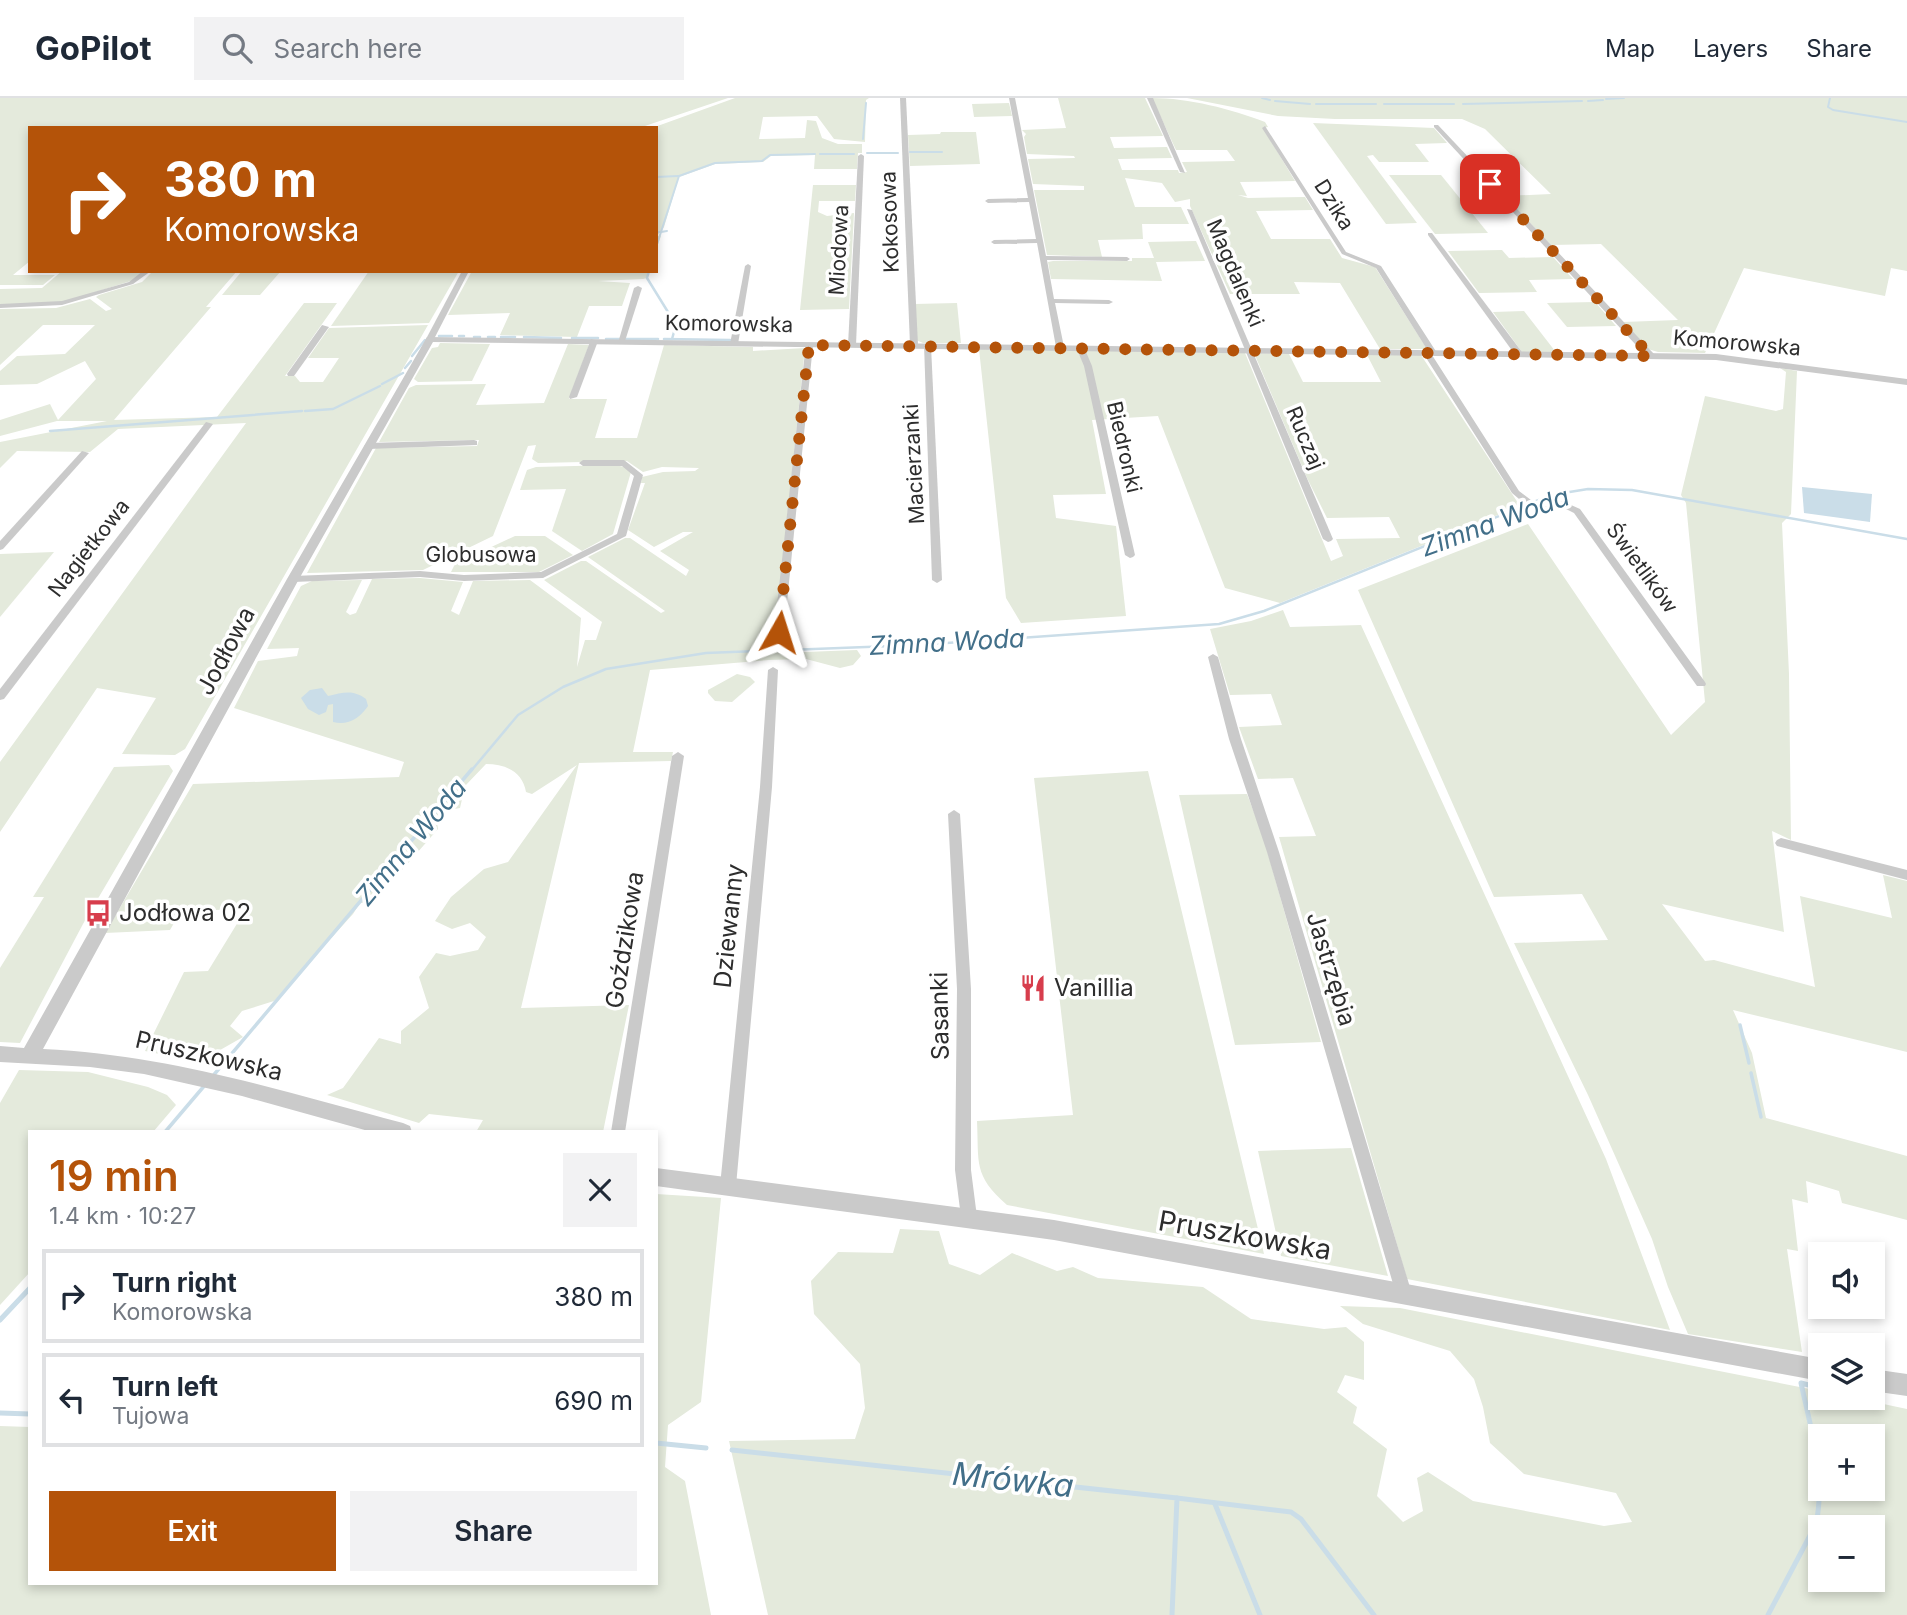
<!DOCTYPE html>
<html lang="en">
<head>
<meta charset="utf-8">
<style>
	body { margin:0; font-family:Inter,sans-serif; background:#f2f2f3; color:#1f2937; height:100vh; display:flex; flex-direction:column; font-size:26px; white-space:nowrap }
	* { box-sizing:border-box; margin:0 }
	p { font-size:23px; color:#747a83 }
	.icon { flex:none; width:38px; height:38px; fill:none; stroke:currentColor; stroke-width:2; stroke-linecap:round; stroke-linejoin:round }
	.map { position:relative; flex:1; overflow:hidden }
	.details { position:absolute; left:28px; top:1032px; width:630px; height:455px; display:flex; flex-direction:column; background:#fff; border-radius:0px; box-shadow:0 4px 10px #0003 }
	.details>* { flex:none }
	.guide { position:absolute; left:28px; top:28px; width:630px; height:147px; border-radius:0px; box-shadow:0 4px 10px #0003; background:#b45309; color:#fff; overflow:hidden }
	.buttons { position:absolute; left:1808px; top:1144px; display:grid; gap:14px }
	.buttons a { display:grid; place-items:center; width:77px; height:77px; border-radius:0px; background:#fff; box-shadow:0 4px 10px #0003; font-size:35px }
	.pin { position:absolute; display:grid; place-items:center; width:60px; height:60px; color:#fff; margin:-30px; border-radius:14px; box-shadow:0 4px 10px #0006 }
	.me { position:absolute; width:77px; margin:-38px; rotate:6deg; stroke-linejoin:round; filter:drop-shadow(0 0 5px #0008) }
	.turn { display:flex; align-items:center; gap:24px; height:147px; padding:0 21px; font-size:32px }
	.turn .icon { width:91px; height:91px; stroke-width:2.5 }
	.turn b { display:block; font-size:49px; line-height:60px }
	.round { display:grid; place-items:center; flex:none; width:74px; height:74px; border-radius:0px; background:#f2f2f3 }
	.head { display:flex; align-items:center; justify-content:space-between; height:119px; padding:0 21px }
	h1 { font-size:42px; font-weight:600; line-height:52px; color:#b45309 }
	.cta { display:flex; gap:14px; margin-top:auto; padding:14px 21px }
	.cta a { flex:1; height:80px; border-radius:0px; background:#b45309; color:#fff; font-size:28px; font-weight:600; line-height:80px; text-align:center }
	.cta a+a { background:#f2f2f3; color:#1f2937 }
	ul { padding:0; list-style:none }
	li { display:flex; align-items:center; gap:21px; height:94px; margin:0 14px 10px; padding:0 7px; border:4px solid #e0e1e3; border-radius:0px }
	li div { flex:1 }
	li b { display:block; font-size:26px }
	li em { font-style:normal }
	header { display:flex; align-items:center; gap:42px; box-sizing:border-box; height:98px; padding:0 35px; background:#fff; border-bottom:2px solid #e0e1e3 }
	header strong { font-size:33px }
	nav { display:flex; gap:38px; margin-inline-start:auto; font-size:24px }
	.search { width:490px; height:63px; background:#f2f2f3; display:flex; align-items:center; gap:18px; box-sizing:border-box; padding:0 24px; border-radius:0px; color:#747a83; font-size:26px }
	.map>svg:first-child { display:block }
</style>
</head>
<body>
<header>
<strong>GoPilot</strong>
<div class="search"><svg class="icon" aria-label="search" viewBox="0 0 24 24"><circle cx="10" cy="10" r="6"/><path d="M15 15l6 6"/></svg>Search here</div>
<nav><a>Map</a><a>Layers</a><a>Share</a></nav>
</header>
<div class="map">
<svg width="1907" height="1517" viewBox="0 0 1907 1517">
	<rect width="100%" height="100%" fill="#fff"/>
	<!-- green -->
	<g fill="#e4eadc" fill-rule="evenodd">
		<path d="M0 0H728L639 30H30V163L13 177H55L43 187H0Z"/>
		<path d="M735 0H869L866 2 865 44 834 41 817 18 763 19 759 41 805 40 807 22 816 23 822 40 838 46H862V55H858L857 71H814L815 57 771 58 763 64 715 66 679 79 664 129 657 138H661L656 152V30H652Z"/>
		<path d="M1058 0H1145L1163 38 1110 39 1114 50 1167 49 1172 60 1118 61 1122 72H1178L1179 75 1187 74 1182 64 1235 63 1227 52H1176L1152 0C1189 0 1231 11 1265 24L1268 29 1263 30 1295 83 1240 84 1247 98 1238 97 1248 100 1305 99 1313 112 1256 113 1271 141H1330L1342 160 1375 169 1427 251H1380L1340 185 1294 184 1300 196H1230L1190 108V101L1175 104 1162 85 1125 80 1135 109H1181L1189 126H1142L1143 141 1098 142 1102 159 1047 157 1034 92H1084V88L1033 86 1028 61 1075 60 1074 58 1027 56 1024 39 1026 36 1022 32 1066 30Z"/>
		<path d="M1187 0H1907V173L1891 170 1885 198 1744 170 1705 255 1658 254 1648 251 1623 224 1678 222 1601 146 1551 147 1505 98 1551 96 1485 31 1462 21H1335L1278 18Z"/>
		<path d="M1009 5 1012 18 974 19 972 6Z"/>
		<path d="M1313 25 1434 30 1447 45 1415 46 1429 64H1379L1373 57 1367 58 1417 125 1386 126Z"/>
		<path d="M941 34H976L980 66 910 68 908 37 940 36Z"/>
		<path d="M1389 77H1441L1488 135 1435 136Z"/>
		<path d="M813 87H856L855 103H819L818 114 827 118 854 115 849 211 800 212Z"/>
		<path d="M1196 143 1205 163 1156 164 1162 183 1051 181 1048 164 1053 163H1132V160H1154L1148 144Z"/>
		<path d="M1502 152 1509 160 1553 159 1573 181 1529 182 1537 194 1479 195 1448 153Z"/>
		<path d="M62 173H143L134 182 57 206H0V191L42 190Z"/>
		<path d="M153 173H237L206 209H211L114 322 217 319 304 205H337L285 278H295L300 284H323L339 260H308L329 230 428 227 185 651 175 657 122 656 156 600 97 590 0 734V664L246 325 118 331 90 354 17 353 0 370V344L107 323H57L0 338V322L50 306 58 322 96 281 85 263 37 286 0 287V273L17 258 65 256 95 227H43L0 267V211L56 210 90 201 106 213 112 211 96 199 99 197 142 184Z"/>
		<path d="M242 173H281L260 197H222Z"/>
		<path d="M369 173H459L429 225 331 228Z"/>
		<path d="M472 173H650L647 180 643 181 598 183 630 185 622 208H589L577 239 500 237 510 215 448 217Z"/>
		<path d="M1595 204 1616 228 1567 229 1547 205Z"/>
		<path d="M957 205 961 245H923L916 242 914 206Z"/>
		<path d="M1524 213 1555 253 1556 254H1522L1493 214Z"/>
		<path d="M440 245 490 246 472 283 418 284 414 281 432 250 438 249Z"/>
		<path d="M568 246 589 247 569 301H607L595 340H637L664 247 753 249V253L805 250 774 547 779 555 857 552 861 558 853 567 840 570 806 561 769 562 650 572 633 654H673L671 663 579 665 521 910 629 907 603 1034H476L483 1022 429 1016 419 1025 327 997 343 990 379 940 401 946V933L429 910 419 879 436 855 450 858 478 852 486 839 470 825 452 831 435 823 451 799 484 771 508 764 577 667 532 696 526 694C523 674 506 666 486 666L465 688 460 710 449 712 437 723 438 731 374 804 360 805 353 816 274 903 242 913 230 928 243 939 199 964 145 953 184 874 208 873 246 811 181 813 170 832 105 835 193 686 399 679 404 664 234 610 258 563 297 558 299 550 267 551 301 488 312 483 362 482 346 514 350 517 356 515 372 481 420 480 463 484 451 513 459 517 473 483 530 482 581 520 577 569 585 542H596L602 524 544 482 581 463H586L661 515 665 513 588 459 625 440H630L686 478 689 472 660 453 693 434H683L654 449 628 432 645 385H641L642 379 663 374 695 373 699 370 662 369 643 374 627 363 538 365 532 361 536 347 528 348 493 438 423 472 307 475 376 350 477 348 479 342 379 344 409 290 416 287 486 286 476 307 544 305Z"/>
		<path d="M979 251 1245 255 1331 463 1343 458 1336 441 1400 440 1389 419 1327 420 1307 380 1254 255 1289 256 1303 284H1381L1367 257H1421L1520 408 1280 505 1225 490 1158 318 1092 322 1106 396 1053 397 1056 420 1116 428 1126 518 1021 525 1006 500Z"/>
		<path d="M1780 270 1797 273 1791 416 1782 425 1789 576 1791 742 1772 733 1784 834 1662 806 1705 863 1714 862 1815 889 1800 798 1892 820 1883 777 1907 783V954L1733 912 1752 955 1766 1020 1907 1058V1122L1842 1105 1839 1093 1806 1083 1808 1105 1792 1101 1798 1153 1787 1151 1802 1254 1688 1236 1668 1189 1652 1141 1588 997 1514 845 1608 842 1582 796 1494 799 1358 492 1528 426 1671 637 1705 604 1686 405 1681 397 1705 298 1776 313 1783 311 1786 274Z"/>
		<path d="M614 367 625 369 631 374 613 436 582 453 552 433 566 391 520 392 527 372 536 369Z"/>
		<path d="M515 438H545L573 457 539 474H451L455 466Z"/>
		<path d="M54 454 0 519V456Z"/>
		<path d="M1283 512 1290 529 1361 527 1606 1061 1670 1232 1407 1181 1279 739 1316 738 1293 680 1258 681 1239 629 1282 627 1271 596 1230 597 1210 531 1251 523Z"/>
		<path d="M737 576 750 579 755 584 732 604 715 603 708 595V592Z"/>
		<path d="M169 667 173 673 83 826 20 945 0 944V870L44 799H33L114 669Z"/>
		<path d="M1148 673 1264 1156 1007 1107C973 1077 979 1065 977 1023L1073 1017 1034 680Z"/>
		<path d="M1247 696 1263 738 1321 944 1235 947 1179 697Z"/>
		<path d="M19 972 88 974 148 989 167 997 176 1007 153 1034H30V1174L0 1207V1005Z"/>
		<path d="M1351 1050 1388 1178 1281 1158 1258 1053Z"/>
		<path d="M656 1096 721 1100 701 1304 668 1327 665 1369 685 1383 711 1517H0V1328L30 1329V1486H656Z"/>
		<path d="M900 1131 939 1133 949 1166 980 1177 1012 1155 1057 1173 1073 1169 1098 1180 1203 1189 1251 1221 1324 1231 1346 1229 1364 1244V1282L1345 1277 1337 1294 1357 1309 1353 1325 1387 1351 1377 1398 1403 1424 1423 1413 1417 1380 1428 1374 1473 1403 1604 1428 1632 1424 1616 1395 1524 1376 1490 1345 1483 1309 1474 1281 1450 1253 1363 1226 1340 1208 1400 1210 1820 1293V1300H1855L1907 1311V1517H768L729 1343 855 1341 865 1310 860 1266 814 1216 811 1183 838 1154 893 1155ZM1820 1339H1872V1391H1820ZM1820 1430H1872V1482H1820Z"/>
	</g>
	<!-- water -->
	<g fill="#cadde8">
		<path d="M1802 389 1872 396 1870 424 1804 415Z"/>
		<path d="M322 590 328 598C343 595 352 591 366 601L368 608C360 620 348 628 333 624V606L328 607 326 614 319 617 308 611 301 600 310 592Z"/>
	</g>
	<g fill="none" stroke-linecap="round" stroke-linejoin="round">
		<!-- stream-far3 -->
		<g stroke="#cadde8" stroke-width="2">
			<path d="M1262 0 1270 2"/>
			<path d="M1830 0 1828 9 1833 12 1907 24"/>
			<path d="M1606 1 1624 0"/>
			<path d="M1275 3 1310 6"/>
			<path d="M1588 3 1603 2"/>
			<path d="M1316 6H1376"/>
			<path d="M1384 6H1454"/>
			<path d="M1463 6 1582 3"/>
			<path d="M863 41 866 5"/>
			<path d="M910 54H942"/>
			<path d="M867 55H898"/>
			<path d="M820 56H854"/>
			<path d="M656 79 678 78"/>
			<path d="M656 134H661L679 78 715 65 762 63 770 57 815 56"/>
			<path d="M656 149 661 134 667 133"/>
		</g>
		<!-- stream-far2 -->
		<g stroke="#cadde8" stroke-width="2.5">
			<path d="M649 173 647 180 676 227 672 241"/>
			<path d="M439 238H452"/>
			<path d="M459 238H464"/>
			<path d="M474 239H480"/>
			<path d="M488 239H495"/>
			<path d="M501 239H515"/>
			<path d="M524 239 561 240"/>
			<path d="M572 240H598"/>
			<path d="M606 241H620"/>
			<path d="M626 241H658"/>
			<path d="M664 241 730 242"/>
			<path d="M412 258 425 242"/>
			<path d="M405 270 411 263"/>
			<path d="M382 286 403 275"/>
			<path d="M305 313 333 311 380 288"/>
			<path d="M50 333 302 313"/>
			<path d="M471 673 518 617 563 589 606 571 706 555 918 547 1219 526 1264 513 1551 397 1588 391 1632 392 1907 441"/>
		</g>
		<!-- stream-far1 -->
		<g stroke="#cadde8" stroke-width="3.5">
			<path d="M1740 927 1749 965"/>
			<path d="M1751 975 1761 1019"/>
			<path d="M212 979 472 671"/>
			<path d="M165 1034 205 987"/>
		</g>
		<!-- stream -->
		<g stroke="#cadde8" stroke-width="5">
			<path d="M0 1222 30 1190"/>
			<path d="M0 1315 30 1316"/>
			<path d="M656 1345 706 1350"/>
			<path d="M732 1352 1177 1400 1172 1517"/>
			<path d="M1177 1400 1291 1414 1301 1421 1374 1517"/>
			<path d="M1215 1406 1260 1517"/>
			<path d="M1768 1517 1816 1426C1826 1378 1811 1332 1801 1285L1820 1290"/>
		</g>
		<!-- minor -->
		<g fill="#cacaca" fill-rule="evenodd">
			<path d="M900 0H906L918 247 914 249 910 247Z"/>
			<path d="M1009 0H1015L1046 158 1127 159 1130 161 1127 163 1047 162 1054 201 1109 202 1113 204 1109 206 1055 205 1064 249 1060 251 1056 249 1037 145 994 146 991 144 994 142 1036 141 1029 104 988 105 985 103 988 101 1028 100Z"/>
			<path d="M1147 0H1153L1185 75 1180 74Z"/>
			<path d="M1434 27H1438L1654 256V260H1648L1434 29Z"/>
			<path d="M1265 28 1346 154 1381 168 1437 255 1432 257 1519 393 1531 402V406H1525L1512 395 1423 255 1428 253 1376 170 1342 156 1262 30Z"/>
			<path d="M861 56 864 58 856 247 852 249 848 247 858 58Z"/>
			<path d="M1187 111 1192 112 1333 441 1331 443 1328 444 1323 441Z"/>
			<path d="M1428 135H1432L1522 254V258H1516L1428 137Z"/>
			<path d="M748 166 751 168 738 246 734 248 730 246 745 168Z"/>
			<path d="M143 173H151L133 186 62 207 0 210V206L62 203 129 184Z"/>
			<path d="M462 173H469L434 241 427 243 426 241Z"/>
			<path d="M638 188 642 190 625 243 618 245 634 190Z"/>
			<path d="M322 227 329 229 294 278H288L287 276Z"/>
			<path d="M591 241 598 243 577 299 570 301 569 299Z"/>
			<path d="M806 245 813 247 784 534 779 537 774 534Z"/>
			<path d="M924 246 931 248 942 482 937 485 932 482Z"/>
			<path d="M1077 247H1083L1092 268 1135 457 1133 459 1130 460 1125 457 1084 268 1076 249Z"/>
			<path d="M206 324 213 326 4 601 0 602V591Z"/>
			<path d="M474 342 477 343V347L368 351 364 348 368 345Z"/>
			<path d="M82 353 89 355 3 451 0 452V443Z"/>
			<path d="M624 362 643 377 626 438 543 480 464 483 420 479 293 484 288 481 293 478 420 473 464 477 541 474 617 436 634 378 622 368H583L579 365 583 362Z"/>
			<path d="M1562 403 1580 411 1705 584 1706 586 1705 588H1697L1574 415 1562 409 1549 415 1531 409 1536 406 1548 409Z"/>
			<path d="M1213 556 1218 559 1241 641 1279 754 1412 1196 1410 1202 1404 1204 1398 1202 1396 1196 1267 754 1229 641 1208 559Z"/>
			<path d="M773 569 778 572 772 689 736 1088 733 1093 728 1095 723 1093 720 1088 760 689 768 572Z"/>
			<path d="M678 654 684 658 625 1034H611L672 658Z"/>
			<path d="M954 712 960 716 971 891V1072L977 1119 975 1124 969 1126 963 1124 961 1119 955 1072 957 891 948 716Z"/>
			<path d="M1781 740 1907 772V782L1777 748 1775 745 1777 742Z"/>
		</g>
		<!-- tertiary -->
		<g fill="#cacaca" fill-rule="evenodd">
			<path d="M427 239 1716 256 1907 281V287L1716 262 433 244 299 481 43 951C171 957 280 993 403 1025L410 1028 412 1034H372L242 998 144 976 90 969 0 964V948L24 950 287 481Z"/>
			<path d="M656 1070 1054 1122 1820 1261V1283L1054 1142 656 1088Z"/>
			<path d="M1872 1271 1907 1276V1298L1872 1293Z"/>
		</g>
	</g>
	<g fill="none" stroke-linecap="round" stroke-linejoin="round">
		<!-- route -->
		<path stroke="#b45309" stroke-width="12" stroke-dasharray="0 21.6" d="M779 534 809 247 1651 258 1490 86"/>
	</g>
	<!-- icons -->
	<defs>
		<symbol id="bus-bare" viewBox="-9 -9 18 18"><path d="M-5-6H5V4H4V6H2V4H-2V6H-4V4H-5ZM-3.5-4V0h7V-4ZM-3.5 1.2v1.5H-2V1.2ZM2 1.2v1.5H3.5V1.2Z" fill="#d73d4c" stroke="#fff" stroke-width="2.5" paint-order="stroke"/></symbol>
		<symbol id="restaurant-bare" viewBox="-9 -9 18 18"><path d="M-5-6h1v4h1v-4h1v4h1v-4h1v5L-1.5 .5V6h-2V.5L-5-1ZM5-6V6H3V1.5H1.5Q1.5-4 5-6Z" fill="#d73d4c" stroke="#fff" stroke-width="2.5" paint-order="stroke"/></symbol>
	</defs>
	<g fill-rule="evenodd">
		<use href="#bus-bare" x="79" y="796" width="38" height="38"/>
		<use href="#restaurant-bare" x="1014" y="871" width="38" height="38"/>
	</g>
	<g text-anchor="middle" stroke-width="7" stroke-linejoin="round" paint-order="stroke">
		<!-- far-street labels -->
		<g font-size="21" fill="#2d2d2d" stroke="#fff">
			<text transform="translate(1334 107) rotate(58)" y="7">Dzika</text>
			<text transform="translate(890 124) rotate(-92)" y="7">Kokosowa</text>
			<text transform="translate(839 152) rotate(-87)" y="7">Miodowa</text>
			<text transform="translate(1235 175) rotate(67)" y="7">Magdalenki</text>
			<text transform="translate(729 226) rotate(1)" y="7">Komorowska</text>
			<text transform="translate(1737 245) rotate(5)" y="7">Komorowska</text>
			<text transform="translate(1305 340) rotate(67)" y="7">Ruczaj</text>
			<text transform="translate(1124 349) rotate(77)" y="7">Biedronki</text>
			<text transform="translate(914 366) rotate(-93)" y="7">Macierzanki</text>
			<text transform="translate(89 450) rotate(-52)" y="7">Nagietkowa</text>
			<text x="481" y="464">Globusowa</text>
			<text transform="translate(1642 470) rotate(54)" y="7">Świetlików</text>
		</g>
		<!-- street labels -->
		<g font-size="24" fill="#2d2d2d" stroke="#fff">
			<text transform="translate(226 553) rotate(-62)" y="8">Jodłowa</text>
			<text transform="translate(729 828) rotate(-84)" y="8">Dziewanny</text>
			<text transform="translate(625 842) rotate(-81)" y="8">Goździkowa</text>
			<text transform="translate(1331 871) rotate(73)" y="8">Jastrzębia</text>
			<text transform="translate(940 918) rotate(-91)" y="8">Sasanki</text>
			<text transform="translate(209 958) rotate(13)" y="8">Pruszkowska</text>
		</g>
		<!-- poi labels -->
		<g font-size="24" fill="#2d2d2d" stroke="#fff" text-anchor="start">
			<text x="119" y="823">Jodłowa 02</text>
			<text x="1054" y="898">Vanillia</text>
		</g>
		<!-- water labels -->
		<g font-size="26" font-style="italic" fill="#426f89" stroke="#fff">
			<text transform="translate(1495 424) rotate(-20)" y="9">Zimna Woda</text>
			<text transform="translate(947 544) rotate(-3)" y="9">Zimna Woda</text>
			<text transform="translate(411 744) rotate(-50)" y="9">Zimna Woda</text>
		</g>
		<!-- near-street labels -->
		<g font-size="28" fill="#2d2d2d" stroke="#fff">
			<text transform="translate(1245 1137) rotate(10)" y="10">Pruszkowska</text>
		</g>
		<!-- near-water labels -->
		<g font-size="32" font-style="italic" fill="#426f89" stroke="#fff">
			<text transform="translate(1013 1382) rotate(6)" y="11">Mrówka</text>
		</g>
	</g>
</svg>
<div class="buttons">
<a><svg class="icon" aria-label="sound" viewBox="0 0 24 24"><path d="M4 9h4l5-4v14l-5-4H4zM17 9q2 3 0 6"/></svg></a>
<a><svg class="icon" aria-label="layers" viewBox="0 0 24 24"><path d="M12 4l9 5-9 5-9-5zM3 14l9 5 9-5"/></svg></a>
<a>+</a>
<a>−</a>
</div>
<div class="pin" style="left:1490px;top:86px;background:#d93025"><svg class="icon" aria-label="arrive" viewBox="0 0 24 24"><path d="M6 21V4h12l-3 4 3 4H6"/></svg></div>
<svg class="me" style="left:779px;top:534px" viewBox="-20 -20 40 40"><path d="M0-17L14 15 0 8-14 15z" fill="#b45309" stroke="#fff" stroke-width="4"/></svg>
<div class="guide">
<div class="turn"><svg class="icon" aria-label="right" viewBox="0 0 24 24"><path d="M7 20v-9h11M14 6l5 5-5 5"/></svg><div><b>380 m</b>Komorowska</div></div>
</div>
<section class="details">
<div class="head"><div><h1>19 min</h1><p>1.4 km · 10:27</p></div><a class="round"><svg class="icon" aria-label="close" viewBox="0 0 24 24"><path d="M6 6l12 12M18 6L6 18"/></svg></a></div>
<ul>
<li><svg class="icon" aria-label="right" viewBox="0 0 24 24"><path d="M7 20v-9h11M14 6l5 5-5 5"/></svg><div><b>Turn right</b><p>Komorowska</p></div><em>380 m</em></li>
<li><svg class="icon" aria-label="left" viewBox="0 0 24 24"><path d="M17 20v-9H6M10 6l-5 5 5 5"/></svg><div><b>Turn left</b><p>Tujowa</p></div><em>690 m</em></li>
</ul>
<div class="cta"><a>Exit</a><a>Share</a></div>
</section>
</div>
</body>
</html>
